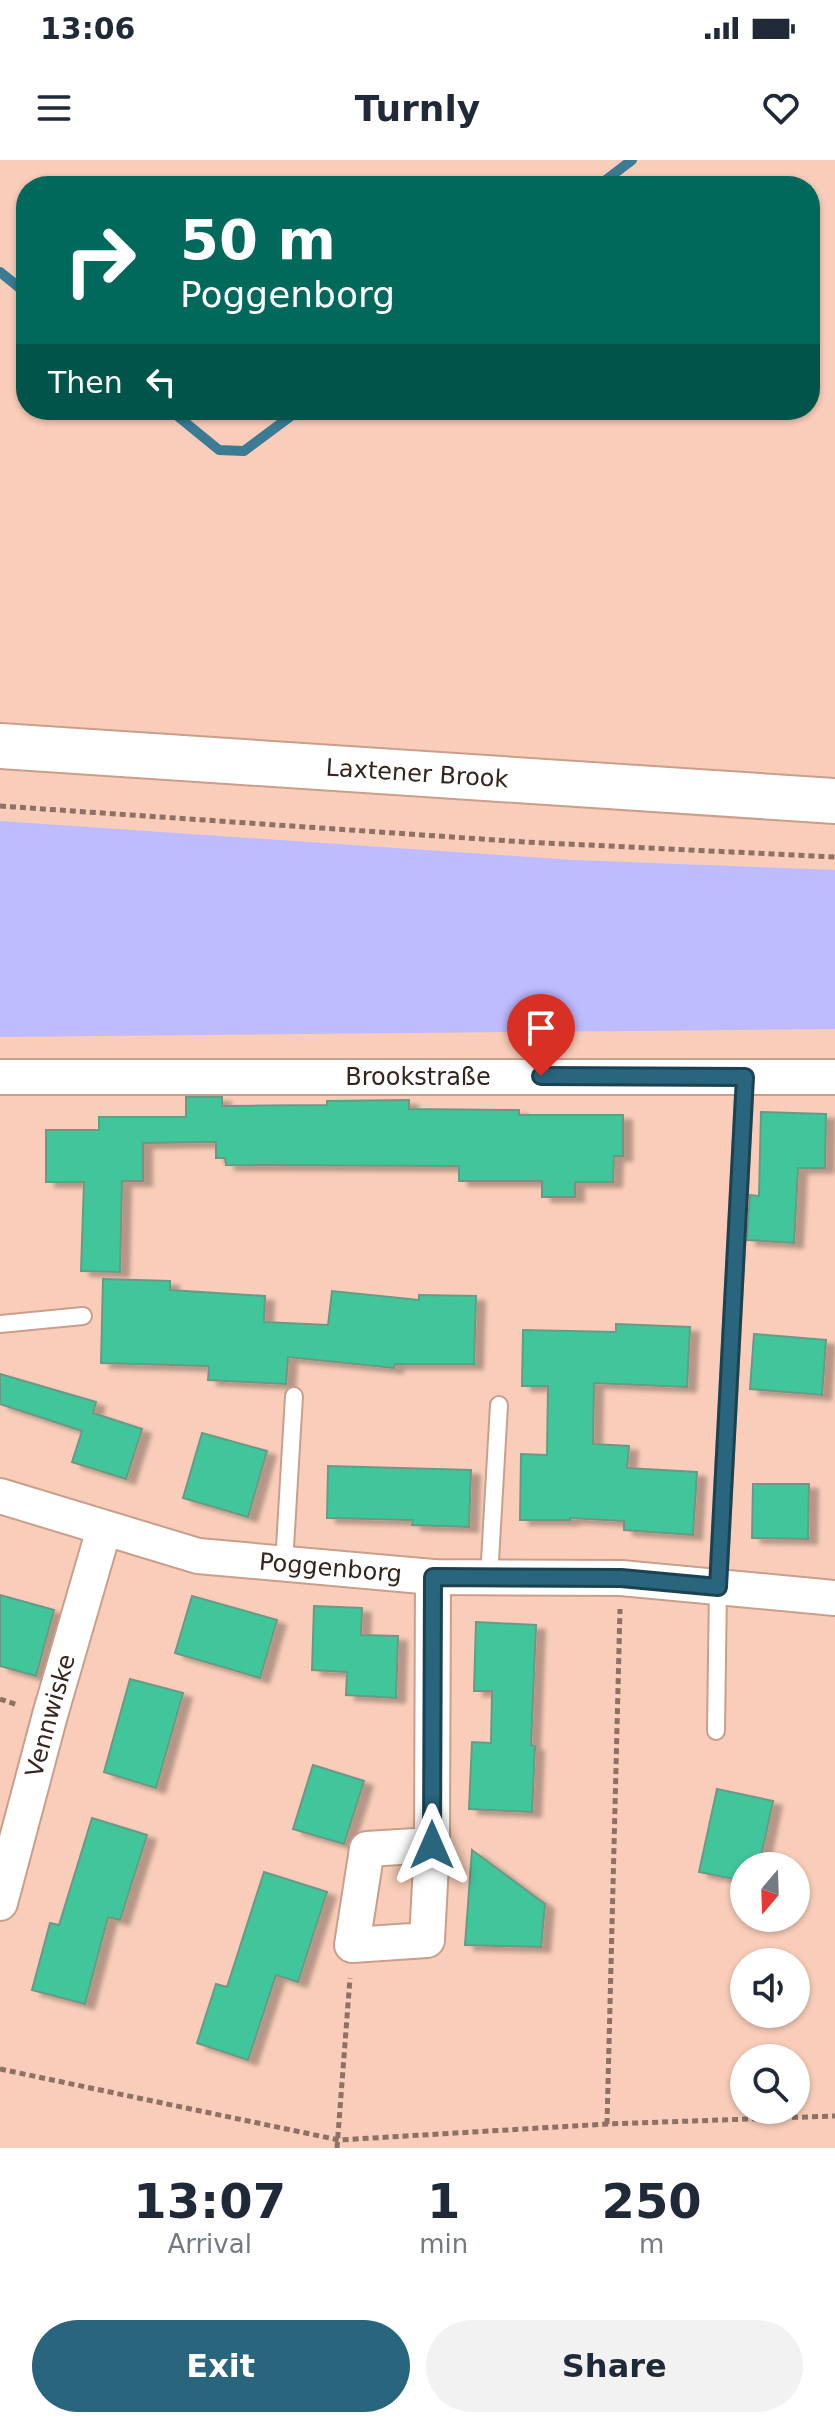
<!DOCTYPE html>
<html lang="en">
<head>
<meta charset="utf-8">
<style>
	body { margin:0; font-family:"DejaVu Sans",sans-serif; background:#f2f2f3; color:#1f2937; height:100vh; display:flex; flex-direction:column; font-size:30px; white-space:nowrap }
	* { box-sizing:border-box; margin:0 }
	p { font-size:26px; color:#747a83 }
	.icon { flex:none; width:44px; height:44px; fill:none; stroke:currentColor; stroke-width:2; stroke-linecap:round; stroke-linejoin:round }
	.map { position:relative; height:1988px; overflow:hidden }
	.sheet { display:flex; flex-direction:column; background:#fff; flex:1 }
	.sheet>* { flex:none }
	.top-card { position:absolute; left:16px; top:16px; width:804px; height:244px; border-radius:32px; box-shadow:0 2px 6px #0004; background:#00695c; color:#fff; overflow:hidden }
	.needle { width:52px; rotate:199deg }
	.controls { position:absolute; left:730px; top:1692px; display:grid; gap:16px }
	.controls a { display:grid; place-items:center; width:80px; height:80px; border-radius:50%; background:#fff; box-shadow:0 2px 6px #0004; font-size:40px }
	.pin { position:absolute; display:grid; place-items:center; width:68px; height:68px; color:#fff; margin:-82px -34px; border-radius:50% 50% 50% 0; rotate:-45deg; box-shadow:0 0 8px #0007 }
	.pin .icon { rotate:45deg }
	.me { position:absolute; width:88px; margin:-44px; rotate:0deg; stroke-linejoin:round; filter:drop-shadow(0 0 6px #0008) }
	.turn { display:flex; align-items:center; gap:28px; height:168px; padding:0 32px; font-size:36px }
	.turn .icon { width:104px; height:104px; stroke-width:2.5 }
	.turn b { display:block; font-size:56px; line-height:68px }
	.then { display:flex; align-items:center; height:76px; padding:0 32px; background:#0003; gap:16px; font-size:30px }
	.eta { display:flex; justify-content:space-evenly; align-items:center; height:136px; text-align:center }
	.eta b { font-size:48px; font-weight:700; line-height:56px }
	.button { display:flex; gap:16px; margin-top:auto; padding:16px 32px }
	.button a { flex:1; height:92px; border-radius:48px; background:#29657c; color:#fff; font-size:32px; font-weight:700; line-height:92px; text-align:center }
	.button a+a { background:#f2f2f3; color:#1f2937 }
	.status { display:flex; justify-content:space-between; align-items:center; height:56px; padding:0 40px; background:#fff; direction:ltr }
	.status svg { height:22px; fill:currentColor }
	header { display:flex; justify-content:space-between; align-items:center; height:104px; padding:0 32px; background:#fff; font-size:36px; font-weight:700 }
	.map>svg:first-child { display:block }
</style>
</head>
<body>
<div class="status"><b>13:06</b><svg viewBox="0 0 49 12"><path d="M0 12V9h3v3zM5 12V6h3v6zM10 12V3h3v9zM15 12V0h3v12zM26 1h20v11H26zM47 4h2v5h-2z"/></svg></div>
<header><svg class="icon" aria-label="menu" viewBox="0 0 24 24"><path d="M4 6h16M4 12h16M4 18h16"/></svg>Turnly<svg class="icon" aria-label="heart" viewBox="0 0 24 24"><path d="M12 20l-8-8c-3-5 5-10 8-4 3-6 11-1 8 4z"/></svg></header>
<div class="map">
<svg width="835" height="1988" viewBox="0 0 835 1988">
	<defs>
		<filter id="shadow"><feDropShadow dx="9" dy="5" stdDeviation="2" flood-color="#0004"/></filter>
	</defs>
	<rect width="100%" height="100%" fill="#f9cdb9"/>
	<!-- green -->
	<path fill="#bfbbff" d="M0 661 573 700 835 710V869L0 877Z"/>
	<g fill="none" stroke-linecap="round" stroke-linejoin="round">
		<!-- stream -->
		<g stroke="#3b7b93" stroke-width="10">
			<path d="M598 26 632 0"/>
			<path d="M0 112 26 133"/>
			<path d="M170 250 219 290 244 291 299 250"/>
		</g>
	</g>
	<!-- building -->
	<g fill="#41c69a" stroke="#6b9986" stroke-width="2" filter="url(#shadow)">
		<path d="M186 937H222V946L327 945V941L409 940V949L519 950V955H623V996H614L613 1022H575V1037H542V1021H459V1006L226 1005 225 998H216V982L143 983V1021H122L120 1112 81 1111 84 1022H46V970H99V957H186Z"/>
		<path d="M761 952 826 954 825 1008H798L794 1083 747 1080 750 1035 759 1036Z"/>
		<path d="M103 1119 170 1121V1130L265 1136 264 1162 328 1165 332 1131 419 1140V1135L476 1136 474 1204H395L394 1208 288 1197 286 1224 208 1220 209 1206 101 1203Z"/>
		<path d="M616 1164 690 1167 687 1227 594 1223 593 1284 629 1286 627 1308 697 1312 693 1375 624 1370V1361L570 1358V1360H520L521 1294 547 1295 548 1226H522L523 1170 616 1172Z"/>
		<path d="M754 1174 826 1180 822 1235 750 1229Z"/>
		<path d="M0 1214 96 1242 93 1253 142 1269 126 1319 72 1302 82 1271 0 1244Z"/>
		<path d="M202 1273 267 1291 248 1357 183 1338Z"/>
		<path d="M328 1306 471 1310 469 1367 412 1365 413 1360 327 1358Z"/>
		<path d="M753 1324H809L808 1379 752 1378Z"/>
		<path d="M0 1435 54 1450 36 1516 0 1506Z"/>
		<path d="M192 1436 277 1460 260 1518 175 1493Z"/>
		<path d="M314 1446 362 1448 361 1475 398 1476 396 1538 346 1535 347 1512 312 1510Z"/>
		<path d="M476 1462 536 1465 531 1585 535 1586 532 1652 469 1649 472 1582 491 1583 492 1531H474Z"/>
		<path d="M130 1519 183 1533 156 1628 104 1612Z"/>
		<path d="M313 1605 364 1621 344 1684 293 1669Z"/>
		<path d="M717 1629 773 1641 759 1706H744V1721L699 1712Z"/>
		<path d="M92 1658 147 1675 120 1760 108 1757 85 1844 32 1830 50 1763 59 1765Z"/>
		<path d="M472 1690 545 1744 541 1787 465 1785Z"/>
		<path d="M264 1712 327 1732 298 1822 276 1815 248 1900 197 1883 216 1824 227 1827Z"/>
	</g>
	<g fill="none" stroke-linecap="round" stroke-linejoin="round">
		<defs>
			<g id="lane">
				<path d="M0 1164 83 1156"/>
				<path d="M284 1404 294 1236"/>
				<path d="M489 1418 499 1245"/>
				<path d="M716 1571 718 1427 745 917"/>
			</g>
			<g id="street">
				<path id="s1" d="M0 917H835"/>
				<path id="s2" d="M0 1336 198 1396 433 1417 621 1418 835 1438"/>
				<path d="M432 1685 427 1780 352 1785 367 1689 432 1685 433 1417"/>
				<path id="s3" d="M0 1743 50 1555 104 1369"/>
			</g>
			<g id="secondary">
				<path id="s4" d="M0 586 835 641"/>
			</g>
		</defs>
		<!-- lane casing -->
		<use href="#lane" stroke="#c99f8b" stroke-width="20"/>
		<!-- street casing -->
		<use href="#street" stroke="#c99f8b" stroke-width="38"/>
		<!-- secondary casing -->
		<use href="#secondary" stroke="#c99f8b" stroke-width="48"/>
		<!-- path -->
		<g stroke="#8e7164" stroke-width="5" stroke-dasharray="6 4" stroke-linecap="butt">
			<path d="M0 646 525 682 835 697"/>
			<path d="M0 1539 18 1545"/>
			<path d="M0 1909 339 1980 607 1964 835 1956"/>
			<path d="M607 1964 620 1449"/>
			<path d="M337 1988 350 1818"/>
		</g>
		<!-- lane -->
		<use href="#lane" stroke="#fff" stroke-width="16"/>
		<!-- street -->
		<use href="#street" stroke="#fff" stroke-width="34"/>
		<!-- secondary -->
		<use href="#secondary" stroke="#fff" stroke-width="44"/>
	</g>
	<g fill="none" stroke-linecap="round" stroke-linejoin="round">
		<defs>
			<path id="route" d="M432 1685 433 1417 621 1418 718 1427 745 917 541 916"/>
		</defs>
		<!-- route casing -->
		<use href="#route" stroke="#1b4251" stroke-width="20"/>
		<!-- route -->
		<use href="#route" stroke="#29657c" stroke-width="14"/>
	</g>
	<g text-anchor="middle" stroke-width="6" stroke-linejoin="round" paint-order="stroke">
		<!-- street labels -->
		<g font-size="24" fill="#35241d" stroke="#f9cdb9">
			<text dy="8" stroke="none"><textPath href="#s4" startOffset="418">Laxtener Brook</textPath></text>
			<text dy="8" stroke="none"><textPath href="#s1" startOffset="418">Brookstraße</textPath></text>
			<text dy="8" stroke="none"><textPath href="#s2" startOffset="340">Poggenborg</textPath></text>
			<text dy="8" stroke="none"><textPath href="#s3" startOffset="194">Vennwiske</textPath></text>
		</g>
	</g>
</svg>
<div class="controls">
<a><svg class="needle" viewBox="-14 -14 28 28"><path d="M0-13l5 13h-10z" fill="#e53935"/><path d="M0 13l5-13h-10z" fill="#747a83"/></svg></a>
<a><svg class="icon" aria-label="sound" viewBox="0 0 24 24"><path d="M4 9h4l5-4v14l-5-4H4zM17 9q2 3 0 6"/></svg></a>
<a><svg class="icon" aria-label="search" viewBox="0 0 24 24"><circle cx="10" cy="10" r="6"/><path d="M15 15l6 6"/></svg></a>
</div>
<div class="pin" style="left:541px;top:916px;background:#d93025"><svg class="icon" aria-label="arrive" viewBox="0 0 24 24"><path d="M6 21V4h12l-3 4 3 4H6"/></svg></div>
<svg class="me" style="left:432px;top:1685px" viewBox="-20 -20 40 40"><path d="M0-17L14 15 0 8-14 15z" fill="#29657c" stroke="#fff" stroke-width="4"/></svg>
<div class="top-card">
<div class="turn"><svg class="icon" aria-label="right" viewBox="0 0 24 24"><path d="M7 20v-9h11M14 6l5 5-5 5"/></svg><div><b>50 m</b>Poggenborg</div></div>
<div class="then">Then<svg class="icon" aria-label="left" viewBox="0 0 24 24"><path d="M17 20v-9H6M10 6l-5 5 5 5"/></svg></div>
</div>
</div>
<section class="sheet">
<div class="eta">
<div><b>13:07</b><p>Arrival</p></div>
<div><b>1</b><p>min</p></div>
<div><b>250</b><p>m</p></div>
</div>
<div class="button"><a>Exit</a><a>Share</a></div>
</section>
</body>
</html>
